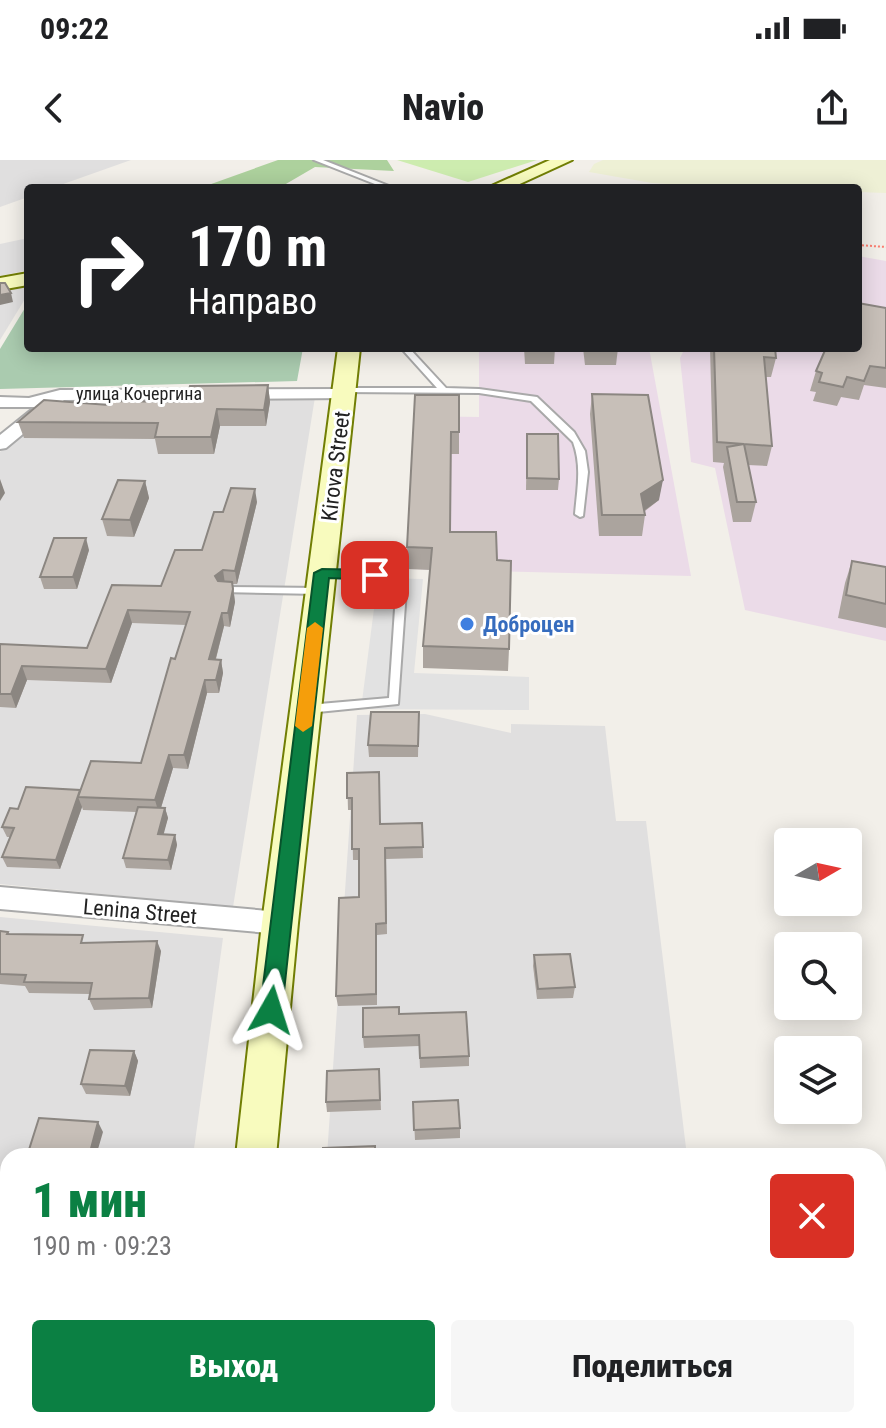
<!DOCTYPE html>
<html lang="ru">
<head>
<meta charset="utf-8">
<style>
	body { margin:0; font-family:"Roboto Condensed",sans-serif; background:#f6f6f6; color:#202124; height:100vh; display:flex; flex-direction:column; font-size:30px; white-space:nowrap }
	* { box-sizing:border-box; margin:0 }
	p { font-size:26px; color:#757577 }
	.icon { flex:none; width:44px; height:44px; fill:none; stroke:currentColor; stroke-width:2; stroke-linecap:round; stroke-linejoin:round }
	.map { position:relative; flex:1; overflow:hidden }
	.side { position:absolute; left:0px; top:988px; width:886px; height:280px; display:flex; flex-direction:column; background:#fff; border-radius:24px 24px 0 0; box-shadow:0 4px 20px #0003 }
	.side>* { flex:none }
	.banner { position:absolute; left:24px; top:24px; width:838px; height:168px; border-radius:8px; box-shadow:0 4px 20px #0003; background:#202124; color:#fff; overflow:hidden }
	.needle { width:52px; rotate:81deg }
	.fabs { position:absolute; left:774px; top:668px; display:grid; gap:16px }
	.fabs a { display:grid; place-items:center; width:88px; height:88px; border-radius:8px; background:#fff; box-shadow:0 4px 20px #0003; font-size:40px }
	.pin { position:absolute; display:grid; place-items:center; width:68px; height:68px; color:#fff; margin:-34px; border-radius:16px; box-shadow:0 4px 12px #0006 }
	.me { position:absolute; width:88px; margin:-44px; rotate:6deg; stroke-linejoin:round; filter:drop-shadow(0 0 6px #0008) }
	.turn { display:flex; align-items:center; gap:28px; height:168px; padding:0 32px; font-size:36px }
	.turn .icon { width:104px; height:104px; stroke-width:2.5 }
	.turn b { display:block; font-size:56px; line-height:68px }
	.round { display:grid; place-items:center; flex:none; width:84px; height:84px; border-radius:8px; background:#f6f6f6 }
	.headline { display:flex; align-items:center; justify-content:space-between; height:136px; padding:0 32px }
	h1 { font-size:48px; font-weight:800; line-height:60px; color:#0b8043 }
	.cta { display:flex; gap:16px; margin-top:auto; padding:16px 32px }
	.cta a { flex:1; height:92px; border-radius:8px; background:#0b8043; color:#fff; font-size:32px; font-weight:800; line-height:92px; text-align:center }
	.cta a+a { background:#f6f6f6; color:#202124 }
	.status { display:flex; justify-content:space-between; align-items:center; height:56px; padding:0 40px; background:#fff; direction:ltr }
	.status svg { height:22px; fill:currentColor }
	header { display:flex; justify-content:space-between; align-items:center; height:104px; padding:0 32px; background:#fff; font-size:36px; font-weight:800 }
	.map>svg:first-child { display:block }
</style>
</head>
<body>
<div class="status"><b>09:22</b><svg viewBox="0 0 49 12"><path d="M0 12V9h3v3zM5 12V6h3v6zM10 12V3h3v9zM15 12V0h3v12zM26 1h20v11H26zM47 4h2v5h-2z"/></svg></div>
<header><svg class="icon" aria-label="back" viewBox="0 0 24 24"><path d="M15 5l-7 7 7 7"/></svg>Navio<svg class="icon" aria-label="share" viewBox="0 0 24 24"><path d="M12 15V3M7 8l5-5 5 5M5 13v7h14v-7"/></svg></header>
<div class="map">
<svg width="886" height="1268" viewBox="0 0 886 1268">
	<rect width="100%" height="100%" fill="#f2efe9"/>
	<!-- residential -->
	<g fill="#e0dfdf">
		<path d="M0 0H131L52 28H28V37L0 47Z"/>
		<path d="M28 78V110L0 116V84Z"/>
		<path d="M28 126V134L0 180V131Z"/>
		<path d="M105 236 315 237 233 747 0 724V292L56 245Z"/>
		<path d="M425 554 511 573V564L605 566 616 661H646L687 996H327L357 555Z"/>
		<path d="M0 757 223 778 193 996H8V1111L0 1109Z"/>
		<path d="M0 1156 8 1157V1260H156L155 1268H0Z"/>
		<path d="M309 1260H720L721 1268H308Z"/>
	</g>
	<!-- industrial -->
	<g fill="#ebdbe8">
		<path d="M858 96 886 101V481L745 450 715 308 691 302 680 198 685 188H858Z"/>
		<path d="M479 188H649L691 416 408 409 416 256 479 257Z"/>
		<path d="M886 1050V1268H798L797 1260H878V1051Z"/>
	</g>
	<!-- farmland -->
	<path fill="#eef0d5" d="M603 0H886V33L858 32V28H728L652 23 589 12 594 4Z"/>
	<!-- grass -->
	<path fill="#cdecaf" d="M397 0H537L468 22Z"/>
	<!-- forest -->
	<path fill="#add19d" d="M278 0H387L394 11 315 7 279 28H200Z"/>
	<!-- cemetery -->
	<path fill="#aacbaf" d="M28 143V188H303L297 221 0 229V189Z"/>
	<!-- parking -->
	<path fill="#e2e2e2" d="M378 418 423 419 414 513 529 517V550L361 549Z"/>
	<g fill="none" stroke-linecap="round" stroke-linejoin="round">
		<defs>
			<g id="service">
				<path d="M314 0H323L394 28H385Z"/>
				<path d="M401 188H409L446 228 479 229 537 237 574 272 585 291 588 312 583 356 580 357 575 354C577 330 582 306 573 282L531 241 479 233 341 232V228H437Z"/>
				<path d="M322 410 402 413 407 416 398 544 308 553 302 549 308 545 389 538 397 419 318 415V411Z"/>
				<path d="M225 427 319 428 324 431 319 434 221 432 220 430Z"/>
				<path d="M825 1260H843L844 1268H826Z"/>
			</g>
			<g id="minor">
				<path d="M343 229 351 234 349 238 64 240 6 288 0 289V275L35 247H0V237L29 238 60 230Z"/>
				<path d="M0 727 280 752 289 755 293 763 289 771 280 774 0 749Z"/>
				<path d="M0 1113 8 1115V1149L0 1147Z"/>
			</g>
			<g id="secondary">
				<path d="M550 0H572L511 28H487Z"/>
				<path d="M28 113V125L0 130V118Z"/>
				<path d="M338 188H360L298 763 276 996H236L262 763Z"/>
				<rect x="204" y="1260" width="48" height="8"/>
			</g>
		</defs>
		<!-- service casing -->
		<use href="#service" stroke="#a9a9a9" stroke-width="4"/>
		<!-- minor casing -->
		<use href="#minor" stroke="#a9a9a9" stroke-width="4"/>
		<!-- secondary casing -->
		<use href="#secondary" stroke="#717e04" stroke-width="4"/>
		<!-- path -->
		<path stroke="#fb7e70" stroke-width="2" stroke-dasharray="2 2" stroke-linecap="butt" d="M858 85 886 87"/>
		<!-- service -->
		<use href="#service" fill="#fff" fill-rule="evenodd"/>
		<!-- minor -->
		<use href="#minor" fill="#fff" fill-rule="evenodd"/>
		<!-- secondary -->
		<use href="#secondary" fill="#f8fbbe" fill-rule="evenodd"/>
	</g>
	<!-- wall -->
	<g fill="#aba49e">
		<path d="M886 148V228L864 225 859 240 841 237 837 246 813 241 816 232 810 231 816 211Z"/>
		<path d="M524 188H555L554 204H525Z"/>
		<path d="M583 188H618L616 205H585Z"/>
		<path d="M710 188H775L776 198 771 217H766L772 286 767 306 748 305 756 342 751 362H733L723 307 724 303 713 302Z"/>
		<path d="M268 225 270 242 266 266H220L214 294H158L155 279 24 278 18 262 108 245 185 242Z"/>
		<path d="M592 234 659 340 645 351V355L642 376H599L590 254Z"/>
		<path d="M459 235V294H451L450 372 497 400 509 489 508 511 423 508V486L430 410 408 409 407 387Z"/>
		<path d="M527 274 559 319 558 330H526Z"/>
		<path d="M145 321 149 338 134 377 107 376 102 359Z"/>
		<path d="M257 342 237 424H233L235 442 230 467 224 466 216 499 221 500 223 513 219 533H207L188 609 173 608 161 648H165L168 658 163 674 175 675 177 685 171 710 126 708 123 698 136 652 83 650 82 647 60 709 7 707 2 697 10 677H7L2 667 18 649 80 630 141 603 186 465 132 463 111 523 27 520 16 548 0 547V484L87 488 112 425 161 426 202 390 223 352Z"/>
		<path d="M89 390 77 429H44L40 417Z"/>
		<path d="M852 401 886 407V468L838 458 845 423Z"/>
		<path d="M419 552 418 597H369L368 585Z"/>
		<path d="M347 613 381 664 422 663 423 698 386 699 387 774 377 775V845L338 846 336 836 359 737V700H353L352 650H348Z"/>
		<path d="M0 771 8 772 10 774 161 791 152 848 94 850 89 839 90 834 29 833 25 826 0 824Z"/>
		<path d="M534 795 575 827 573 838 537 839 533 806Z"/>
		<path d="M399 854 469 896V906L420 908 419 886 364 888 363 877Z"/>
		<path d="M134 891 138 901 130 936 86 934 81 924Z"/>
		<path d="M379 909 381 950 327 952 326 942Z"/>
		<path d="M413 942 460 968V978L415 980Z"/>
		<path d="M886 1101V1185L878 1186V1103Z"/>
		<path d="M8 1166V1221L0 1220V1179Z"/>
		<path d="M878 1244 886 1268H870L867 1260H878Z"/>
	</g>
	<!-- shaded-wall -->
	<g fill="#8b8681">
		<path d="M11 133 13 142 0 145V135Z"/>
		<path d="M268 225 270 242 266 266 264 250Z"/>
		<path d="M217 249 220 266 214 294 211 277Z"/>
		<path d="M0 319 5 333 0 341Z"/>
		<path d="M663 320 659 340 638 355 641 334Z"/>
		<path d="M145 321 149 338 134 377 130 360Z"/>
		<path d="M255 329 257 342 237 424 235 411Z"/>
		<path d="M86 378 89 390 77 429 73 417Z"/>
		<path d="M223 410 225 424 217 429 215 416Z"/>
		<path d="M232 422 235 442 230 467 228 453Z"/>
		<path d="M128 450 132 463 111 523 106 509Z"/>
		<path d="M222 453 224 466 212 513 209 499Z"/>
		<path d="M221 500 223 513 219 533 216 520Z"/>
		<path d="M22 506 27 520 16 548 11 534Z"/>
		<path d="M205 520 207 533 188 609 184 595Z"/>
		<path d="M169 595 173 608 159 654 155 640Z"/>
		<path d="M78 637 82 647 60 709 56 700Z"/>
		<path d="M165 648 168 658 161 684 158 674Z"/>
		<path d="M175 675 177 685 171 710 168 700Z"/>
		<path d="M157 781 161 791 152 848 149 838Z"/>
		<path d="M134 891 138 901 130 936 125 926Z"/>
		<path d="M98 962 103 972 96 996H89Z"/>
		<path d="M58 1260H66L64 1268H57Z"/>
	</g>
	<!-- building -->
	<g fill="#c7bfb8" stroke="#8b8681" stroke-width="2">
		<path d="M0 123H5L11 133 0 135Z"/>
		<path d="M858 143 886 148V208L870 206 864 221 847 217 843 227 819 222 822 213 816 211 826 188H858Z"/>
		<rect x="526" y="188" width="29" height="2"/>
		<path d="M586 188H618V190H587Z"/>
		<path d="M714 188H775L776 198 764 197 772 286 744 284 756 342H737L727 287 744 284 717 282Z"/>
		<path d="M268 225 264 250 217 249 211 277H155L158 263 18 262 44 240 108 245 109 241 185 242 190 226Z"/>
		<path d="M592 234 648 235 663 320 641 334 645 355H602Z"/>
		<path d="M415 235H459V272H451L450 372H496L497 400 511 401 509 489 423 486 432 388 407 387Z"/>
		<path d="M527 274H558L559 319 527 318Z"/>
		<path d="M118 320 145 321 130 360 102 359Z"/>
		<path d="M231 328 255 329 235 411 223 410 215 416 218 421 232 422 233 429 228 453H222L209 499 221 500 216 520H205L184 595H169L155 640 78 637 91 601 141 603 171 498 175 499 190 452 128 450 106 509 22 506 11 534H0V484L87 488 112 425 161 426 175 390H202L214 352H223Z"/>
		<path d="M54 378H86L73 417H40Z"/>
		<path d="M852 401 886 407V444L846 435Z"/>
		<path d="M371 552H419L418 586 368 585Z"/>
		<path d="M379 612 380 664 422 663 423 687 385 688 386 763 376 764V834L336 836 339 738 359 737V689H352V638H347V613Z"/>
		<path d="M26 627 80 630 56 700 2 697 14 668 2 667 10 648 18 649Z"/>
		<path d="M138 647 165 648 158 674 175 675 168 700 123 698Z"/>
		<path d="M0 771 8 772 7 774 83 775 81 783 157 781 149 838 89 839 92 823 24 822 26 815 0 814Z"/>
		<path d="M570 794 575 827 538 829 534 795Z"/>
		<path d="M399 847V854L466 852 469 896 420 898 419 875 363 877V848Z"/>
		<path d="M90 890 134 891 125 926 81 924Z"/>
		<path d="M379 909 380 940 326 942 327 911Z"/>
		<path d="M458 940 460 968 414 970 413 942Z"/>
		<path d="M39 958 98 962 89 996H27Z"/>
		<path d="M375 986V996H323V988Z"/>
		<path d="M886 1101V1175L878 1177V1103Z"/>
		<path d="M4 1166H8V1215L0 1214V1179Z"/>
		<path d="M886 1243V1268H884L878 1250V1244Z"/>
		<path d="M0 1253H8V1260H58L57 1268H0Z"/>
		<rect x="312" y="1260" width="61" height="8"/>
	</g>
	<!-- route -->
	<path fill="#0b8043" stroke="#07532c" stroke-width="2" d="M322 409 375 410 383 415 375 420 329 418 282 850 278 857 271 859 264 857 260 850 314 413Z"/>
	<!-- slow -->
	<path fill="#f59e0b" d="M315 462 323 468 312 566 303 572 295 566 307 468Z"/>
	<!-- markers -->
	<circle fill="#3f7fe0" stroke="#fff" stroke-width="3" cx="467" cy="464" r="8"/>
	<g text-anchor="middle" stroke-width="6" stroke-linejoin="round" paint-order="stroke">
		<!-- far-street labels -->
		<g font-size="18" fill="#222" stroke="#fff">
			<text x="139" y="240">улица Кочергина</text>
		</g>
		<!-- street labels -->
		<g font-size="22" fill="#222" stroke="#fff">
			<text transform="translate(335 306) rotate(-83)" y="8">Kirova Street</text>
			<text transform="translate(140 751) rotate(5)" y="8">Lenina Street</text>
		</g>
		<!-- shop labels -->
		<g font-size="22" font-weight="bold" fill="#366cbe" stroke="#fff" text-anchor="start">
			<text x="483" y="472">Доброцен</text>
		</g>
	</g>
</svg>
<div class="fabs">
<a><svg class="needle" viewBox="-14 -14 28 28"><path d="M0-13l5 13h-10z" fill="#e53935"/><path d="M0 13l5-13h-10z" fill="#757577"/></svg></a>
<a><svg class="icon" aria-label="search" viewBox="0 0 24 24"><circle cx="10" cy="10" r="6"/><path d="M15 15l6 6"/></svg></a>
<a><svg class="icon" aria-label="layers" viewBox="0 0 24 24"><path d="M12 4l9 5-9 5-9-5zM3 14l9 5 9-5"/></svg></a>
</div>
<div class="pin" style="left:375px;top:415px;background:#d93025"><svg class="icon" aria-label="arrive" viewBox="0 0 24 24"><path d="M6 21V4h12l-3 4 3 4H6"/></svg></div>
<svg class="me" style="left:271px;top:850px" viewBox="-20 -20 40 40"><path d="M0-17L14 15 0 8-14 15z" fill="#0b8043" stroke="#fff" stroke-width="4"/></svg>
<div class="banner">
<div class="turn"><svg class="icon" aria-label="right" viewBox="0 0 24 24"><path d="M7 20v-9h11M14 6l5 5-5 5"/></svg><div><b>170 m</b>Направо</div></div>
</div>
<section class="side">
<div class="headline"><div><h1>1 мин</h1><p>190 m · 09:23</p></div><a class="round" style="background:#d93025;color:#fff"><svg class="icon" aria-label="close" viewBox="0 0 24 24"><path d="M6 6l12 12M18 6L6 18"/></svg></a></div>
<div class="cta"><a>Выход</a><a>Поделиться</a></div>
</section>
</div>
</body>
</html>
